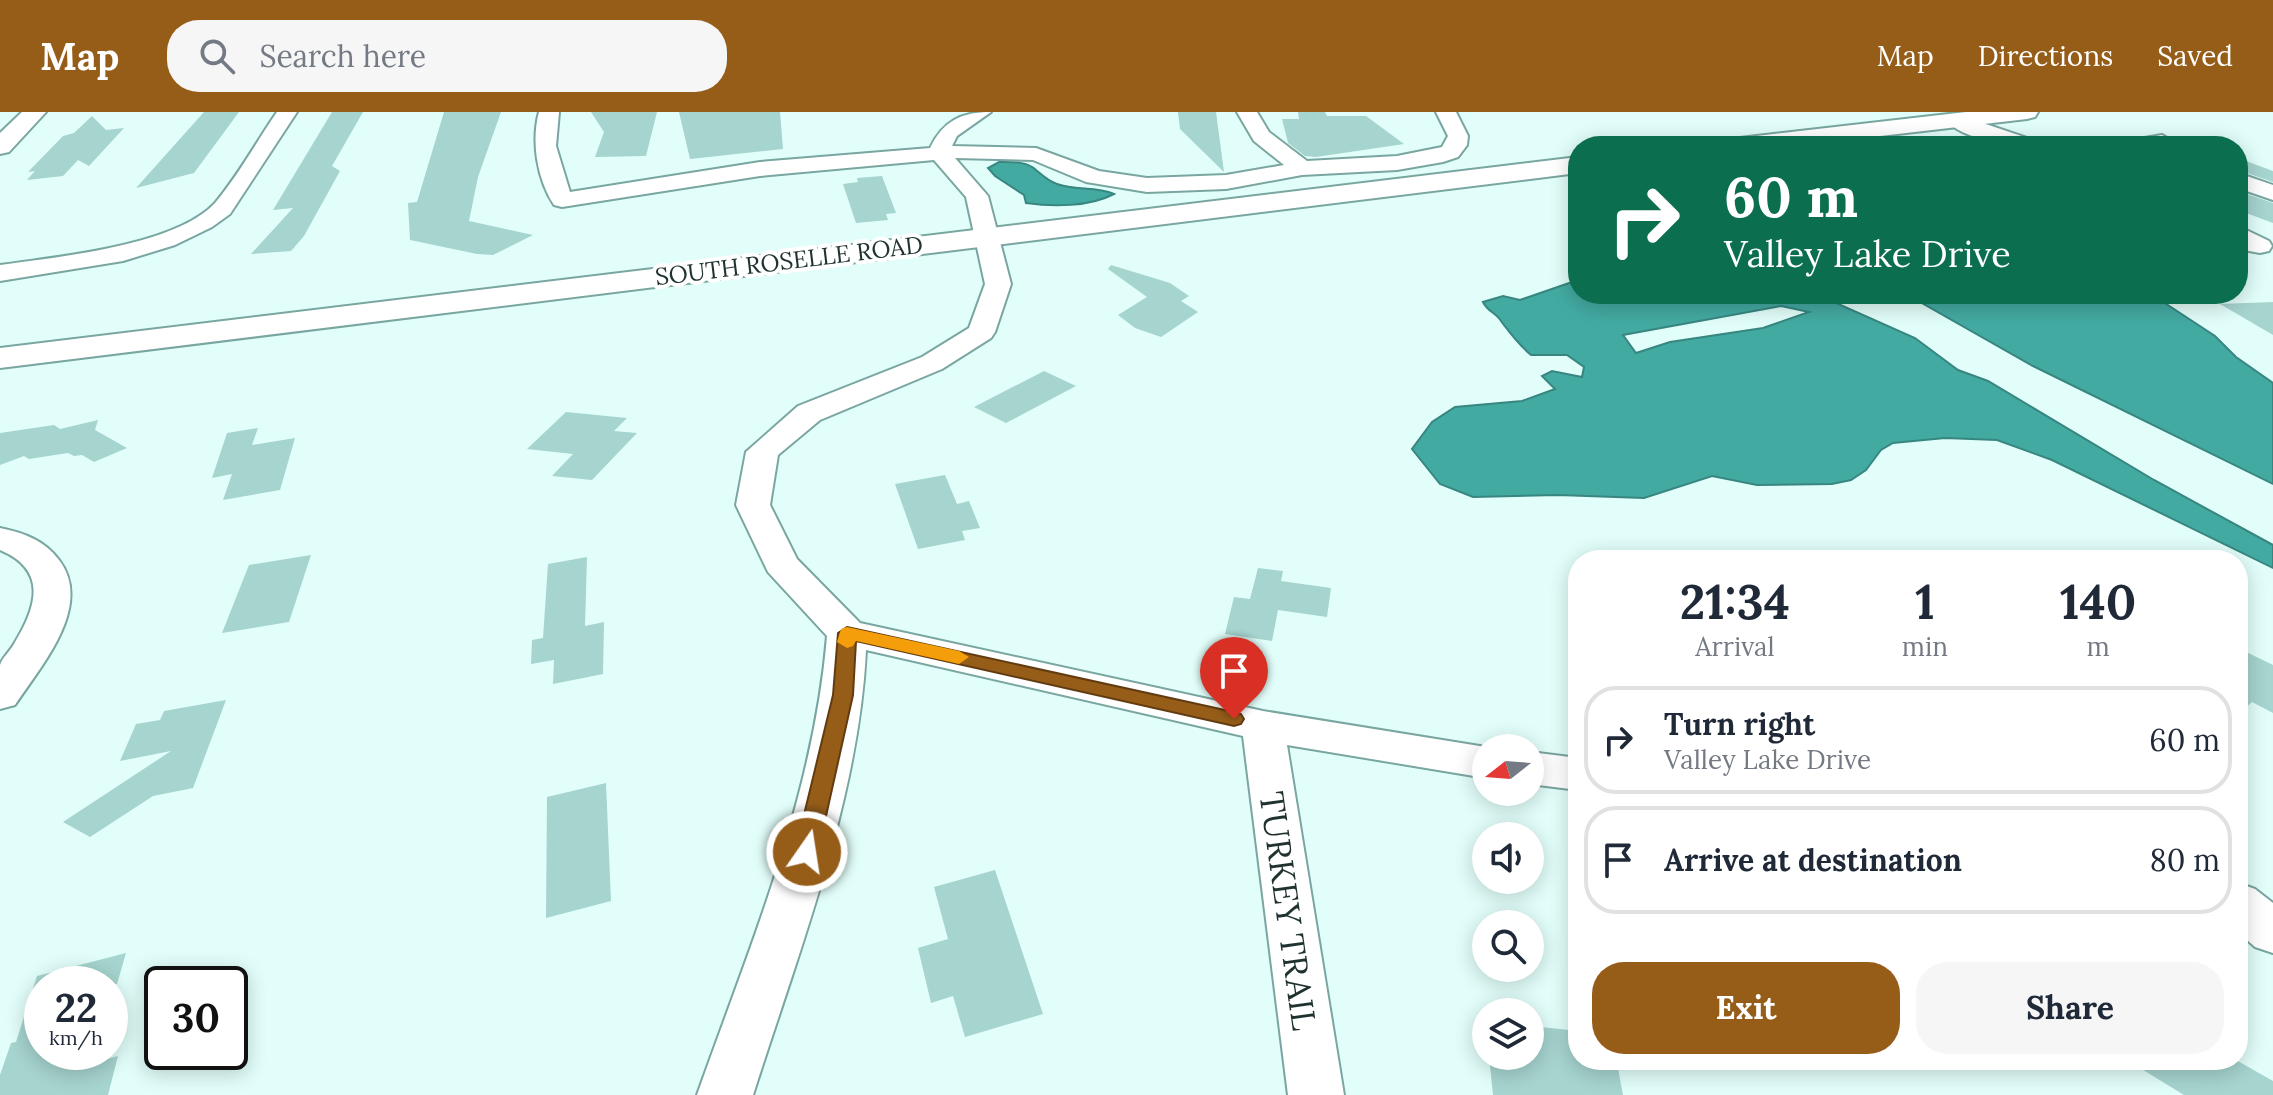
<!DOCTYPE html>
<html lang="en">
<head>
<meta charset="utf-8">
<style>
	body { margin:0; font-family:Lora,serif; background:#f6f6f7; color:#1f2937; height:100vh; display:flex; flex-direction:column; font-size:30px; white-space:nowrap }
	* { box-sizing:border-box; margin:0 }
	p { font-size:26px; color:#747a83 }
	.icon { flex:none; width:44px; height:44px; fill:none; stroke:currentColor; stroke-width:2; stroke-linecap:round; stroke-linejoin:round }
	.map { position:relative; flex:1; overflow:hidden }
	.drawer { position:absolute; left:1568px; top:438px; width:680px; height:520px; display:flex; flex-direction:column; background:#fff; border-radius:32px; box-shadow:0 4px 20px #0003 }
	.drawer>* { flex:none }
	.hud { position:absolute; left:1568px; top:24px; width:680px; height:168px; border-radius:32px; box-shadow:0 4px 20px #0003; background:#0b6e4f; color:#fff; overflow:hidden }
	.needle { width:52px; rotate:253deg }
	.fabs { position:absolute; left:1472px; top:622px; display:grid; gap:16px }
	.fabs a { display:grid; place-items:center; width:72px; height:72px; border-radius:50%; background:#fff; box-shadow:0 4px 20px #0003; font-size:40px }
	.speed { position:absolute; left:24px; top:854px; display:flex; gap:16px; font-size:40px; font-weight:700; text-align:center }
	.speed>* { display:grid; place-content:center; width:104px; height:104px; border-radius:50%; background:#fff; box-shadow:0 4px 20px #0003; line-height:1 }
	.speed small { font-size:20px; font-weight:400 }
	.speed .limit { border:4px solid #111; border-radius:12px; background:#fff; color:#111 }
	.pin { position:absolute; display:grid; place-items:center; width:68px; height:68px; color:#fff; margin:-82px -34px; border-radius:50% 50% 50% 0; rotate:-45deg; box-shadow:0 0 8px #0007 }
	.pin .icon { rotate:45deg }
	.me { position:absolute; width:88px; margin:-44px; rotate:13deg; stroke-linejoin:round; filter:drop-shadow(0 0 6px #0008) }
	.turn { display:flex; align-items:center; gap:28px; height:168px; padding:0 24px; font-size:36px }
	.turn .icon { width:104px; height:104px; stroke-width:2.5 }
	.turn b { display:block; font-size:56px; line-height:68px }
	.eta { display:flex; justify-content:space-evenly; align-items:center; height:136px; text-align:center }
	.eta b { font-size:48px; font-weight:700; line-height:56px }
	.primary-button { display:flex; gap:16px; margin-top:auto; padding:16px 24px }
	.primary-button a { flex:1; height:92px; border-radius:32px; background:#965d19; color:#fff; font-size:32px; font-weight:700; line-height:92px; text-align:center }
	.primary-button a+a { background:#f6f6f7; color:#1f2937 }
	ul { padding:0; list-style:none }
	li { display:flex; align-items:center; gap:24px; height:108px; margin:0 16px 12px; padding:0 8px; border:4px solid #e0e1e3; border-radius:32px }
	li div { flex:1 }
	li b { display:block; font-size:30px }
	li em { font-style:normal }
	header { display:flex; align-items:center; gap:48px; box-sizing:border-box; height:112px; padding:0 40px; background:#965d19; color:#fff }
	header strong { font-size:38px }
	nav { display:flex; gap:44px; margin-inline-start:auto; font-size:28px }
	.search { width:560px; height:72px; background:#f6f6f7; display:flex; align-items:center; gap:20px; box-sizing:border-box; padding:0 28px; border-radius:32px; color:#747a83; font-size:30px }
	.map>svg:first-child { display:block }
</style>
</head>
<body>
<header>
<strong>Map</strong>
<div class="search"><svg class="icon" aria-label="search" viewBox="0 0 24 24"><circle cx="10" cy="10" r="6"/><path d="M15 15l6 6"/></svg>Search here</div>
<nav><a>Map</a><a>Directions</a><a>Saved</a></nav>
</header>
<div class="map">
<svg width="2273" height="983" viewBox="0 0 2273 983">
	<rect width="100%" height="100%" fill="#e2fefa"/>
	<!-- water -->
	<g fill="#43aaa2" stroke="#388680" stroke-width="2" fill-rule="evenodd">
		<path d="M999 50C1011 50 1027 49 1036 58 1043 64 1048 69 1057 72 1076 79 1095 74 1114 82 1089 95 1053 95 1026 91L1024 83 995 64 988 56Z"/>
		<path d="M1578 168V182H1816L1915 226 1958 258 1988 269 2154 368 2273 433V456L2052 348 1997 328 1945 326 1893 331 1881 338 1866 358 1851 368 1832 372 1757 373 1712 364 1644 386 1558 383 1473 385 1440 372 1412 337 1432 310 1455 295 1522 289 1555 277 1542 264 1552 259 1582 265 1584 255 1567 243H1531C1518 232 1511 222 1501 209 1496 201 1487 199 1483 190L1503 184 1520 188ZM1781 194 1809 200 1763 216 1670 230 1636 241 1623 223Z"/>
		<path d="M1906 182H2151L2215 224 2236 245 2273 271V372L2033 254Z"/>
	</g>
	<!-- building -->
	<g fill="#a6d4cf">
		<path d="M204 0H239L194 61 136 76Z"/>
		<path d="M332 0H363L332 54 340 59 304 124 291 139 251 142 293 96 273 98Z"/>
		<path d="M444 0H501L478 65 469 109 533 123 493 143 477 142 410 128 408 91 417 90Z"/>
		<path d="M591 0H657L646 44 595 45 604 20Z"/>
		<path d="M679 0H780L783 37 690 47Z"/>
		<path d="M1178 0H1216L1224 60 1180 17Z"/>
		<path d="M1298 0H1325L1327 4H1366L1404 32 1316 45 1305 44 1288 31 1282 7H1299Z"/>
		<path d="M92 4 106 18 124 16 89 54 78 48 63 64 27 68 35 59 28 60 63 24 74 21Z"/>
		<path d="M2238 46 2273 59V70L2238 58Z"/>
		<path d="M882 64 896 101 886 102 888 108 856 111 843 72 858 70 857 66Z"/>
		<path d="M2238 79 2273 91V111L2238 98Z"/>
		<path d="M1111 153 1170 171 1189 184 1181 189 1198 200 1161 225 1135 216 1118 203 1147 185 1108 157Z"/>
		<path d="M2273 190V223L2220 192Z"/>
		<path d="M1044 259 1076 274 1006 311 974 295Z"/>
		<path d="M566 300 627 306 614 319 637 321 592 368 552 364 573 342 527 337Z"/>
		<path d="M98 308 95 318 127 336 94 350 82 343 74 344 68 341 29 347 24 344 0 353V321L54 313 60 317Z"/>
		<path d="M258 316 252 333 295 326 280 378 223 388 232 362 212 366 227 321Z"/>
		<path d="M945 363 957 392 969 389 980 416 962 419 965 428 918 437 895 372Z"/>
		<path d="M311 443 289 510 222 521 249 453Z"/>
		<path d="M587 445 585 514 604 510 603 562 553 572 554 548 531 552 532 528 543 526 548 452Z"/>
		<path d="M1258 456 1283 459 1281 469 1331 476 1327 505 1278 498 1272 529 1225 522 1234 485 1250 487Z"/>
		<path d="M2238 536 2273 553V601L2252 590 2238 603Z"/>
		<path d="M226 588 193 676 153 684 90 725 63 710 171 639 120 649 136 612 160 608 164 599Z"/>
		<path d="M606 671 611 789 546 806 547 685Z"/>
		<path d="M995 758 1043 902 965 925 953 884 931 891 918 836 948 827 934 775Z"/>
		<path d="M126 841 117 872H42V940H78L74 956 118 944 108 983H0V963L11 931 16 930 37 864Z"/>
		<path d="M1532 914 1578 919V948L1617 951 1623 983H1493L1489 944H1530Z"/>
		<path d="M2127 948H2236L2273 969V983H2184Z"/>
	</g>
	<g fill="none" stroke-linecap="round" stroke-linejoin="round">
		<defs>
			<g id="minor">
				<path d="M277 0H297L230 102 212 115 175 133 123 149 0 169V153C56 145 175 134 215 91 238 64 257 29 277 0Z"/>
				<path d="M539 0H559L556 34 570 80 760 50 930 36C943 9 961 0 991 0L957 24 952 34 1036 36 1099 59 1147 66 1226 63 1284 53 1254 29 1237 0H1257L1269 20 1307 49 1397 44 1442 35 1448 24 1436 0H1456L1468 24 1467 33 1458 45 1443 50 1397 58 1302 63 1226 77 1147 80 1086 70 1033 48 955 46 988 84 1011 172 995 220 991 226 942 257 820 308 778 343 770 393 797 447 860 511 1263 599 1492 636H1486V666L1287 633 1344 983H1288L1243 624 866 538C859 687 798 841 753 983H697C750 834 814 683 827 524L768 460 736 393 746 340 798 294 922 245 969 216 985 172 966 85 934 48 760 64 562 95 554 93C537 67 531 29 539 0Z"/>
				<path d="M1956 2 2039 30 2043 34C2015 34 1965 30 1946 8L1949 4Z"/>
				<path d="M2162 23 2172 29 2169 33 2117 34 2121 30Z"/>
				<path d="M2238 61 2273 73V88L2238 76Z"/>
				<path d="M2238 114 2269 129 2272 134 2269 139 2260 141 2238 137Z"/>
				<path d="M0 416C24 421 44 428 59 448 94 494 41 554 15 593L0 597C0 584 0 565 0 553 2 546 11 538 14 532 37 495 48 458 0 438Z"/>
				<path d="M1530 640 1578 646V678L1530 672Z"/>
				<path d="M2238 771 2255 777 2273 791V841L2255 835 2238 820Z"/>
			</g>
			<g id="major">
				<path d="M22 0H46L9 40 0 42V21Z"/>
				<path d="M1966 0H2038L2035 5 2027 7 1794 34H1719L1722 29 1731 27Z"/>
				<path d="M1578 45V61L0 256V236Z"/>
			</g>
		</defs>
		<!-- minor casing -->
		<use href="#minor" stroke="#79a6a1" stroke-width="4"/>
		<!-- major casing -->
		<use href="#major" stroke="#79a6a1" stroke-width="4"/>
		<!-- minor -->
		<use href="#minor" fill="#fff" fill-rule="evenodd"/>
		<!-- major -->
		<use href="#major" fill="#fff" fill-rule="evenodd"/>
	</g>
	<!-- route -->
	<path fill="#965d19" stroke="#623c10" stroke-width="2" d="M847 515 1234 600 1241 602 1244 607 1241 612 1234 614 856 529 853 583 818 740 815 746 807 748 799 746 795 740 833 583 838 521Z"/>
	<!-- slow -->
	<path fill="#f59e0b" d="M847 515 959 539 969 545 959 552 856 529 853 534 847 536 837 530 841 517Z"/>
	<g text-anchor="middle" stroke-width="8" stroke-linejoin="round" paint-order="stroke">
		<!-- far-street labels -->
		<g font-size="24" fill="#1f3230" stroke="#fff">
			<text transform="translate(789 149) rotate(-7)" y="8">SOUTH ROSELLE ROAD</text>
		</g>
		<!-- near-street labels -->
		<g font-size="34" fill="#1f3230" stroke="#fff">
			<text transform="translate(1288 799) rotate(82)" y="12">TURKEY TRAIL</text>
		</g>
	</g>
</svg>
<div class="fabs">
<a><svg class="needle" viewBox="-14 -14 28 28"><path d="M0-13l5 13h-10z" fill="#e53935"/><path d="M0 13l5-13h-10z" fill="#747a83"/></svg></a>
<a><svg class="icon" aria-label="sound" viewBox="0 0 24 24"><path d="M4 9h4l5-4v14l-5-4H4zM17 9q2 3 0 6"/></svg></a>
<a><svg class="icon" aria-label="search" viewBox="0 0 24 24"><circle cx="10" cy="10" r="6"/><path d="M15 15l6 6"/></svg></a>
<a><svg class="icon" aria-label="layers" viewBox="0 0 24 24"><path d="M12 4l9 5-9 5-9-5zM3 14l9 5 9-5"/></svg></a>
</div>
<div class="speed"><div>22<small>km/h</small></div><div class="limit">30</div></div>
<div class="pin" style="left:1234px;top:607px;background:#d93025"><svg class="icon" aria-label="arrive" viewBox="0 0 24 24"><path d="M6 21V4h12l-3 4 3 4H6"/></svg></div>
<svg class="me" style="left:807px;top:740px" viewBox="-20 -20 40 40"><circle r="17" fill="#965d19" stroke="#fff" stroke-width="3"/><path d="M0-11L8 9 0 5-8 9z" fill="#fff"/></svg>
<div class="hud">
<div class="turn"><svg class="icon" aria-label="right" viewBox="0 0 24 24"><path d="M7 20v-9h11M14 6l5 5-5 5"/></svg><div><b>60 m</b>Valley Lake Drive</div></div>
</div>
<section class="drawer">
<div class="eta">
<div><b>21:34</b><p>Arrival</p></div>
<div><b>1</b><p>min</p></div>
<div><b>140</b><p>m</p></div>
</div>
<ul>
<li><svg class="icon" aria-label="right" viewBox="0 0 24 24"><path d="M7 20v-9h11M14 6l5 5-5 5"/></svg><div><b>Turn right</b><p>Valley Lake Drive</p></div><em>60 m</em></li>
<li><svg class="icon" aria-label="arrive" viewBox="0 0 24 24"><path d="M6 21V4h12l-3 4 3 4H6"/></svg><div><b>Arrive at destination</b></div><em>80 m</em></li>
</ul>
<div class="primary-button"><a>Exit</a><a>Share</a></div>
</section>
</div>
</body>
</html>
